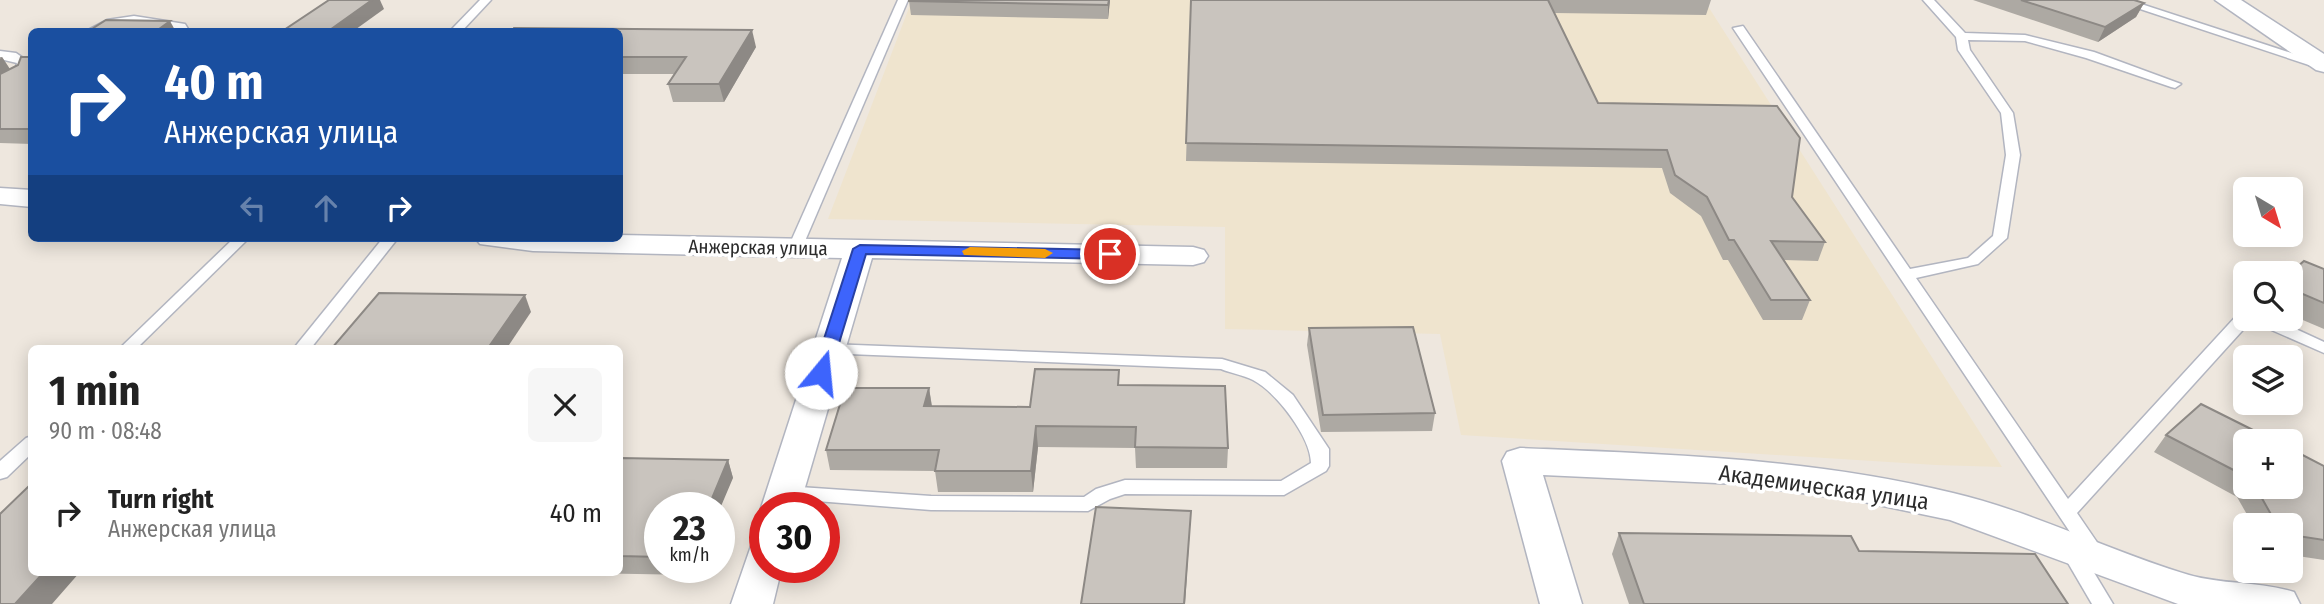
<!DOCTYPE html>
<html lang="en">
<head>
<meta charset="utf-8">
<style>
	body { margin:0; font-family:"Fira Sans Condensed",sans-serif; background:#f6f6f6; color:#222; height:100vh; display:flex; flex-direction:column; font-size:26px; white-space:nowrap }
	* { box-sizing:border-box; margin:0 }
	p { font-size:23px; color:#767676 }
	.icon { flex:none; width:38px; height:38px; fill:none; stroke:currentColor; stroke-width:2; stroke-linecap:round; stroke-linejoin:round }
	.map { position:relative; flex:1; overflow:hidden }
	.panel { position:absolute; left:28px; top:345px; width:595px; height:231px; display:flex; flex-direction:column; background:#fff; border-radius:10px; box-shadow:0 4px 18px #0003 }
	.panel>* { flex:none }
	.guide { position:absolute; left:28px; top:28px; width:595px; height:214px; border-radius:10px; box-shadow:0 4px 18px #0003; background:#1a4fa0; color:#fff; overflow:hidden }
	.needle { width:46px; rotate:142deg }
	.buttons { position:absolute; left:2233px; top:177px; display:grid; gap:14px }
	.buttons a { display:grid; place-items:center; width:70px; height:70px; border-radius:10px; background:#fff; box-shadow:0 4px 18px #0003; font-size:35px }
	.speed { position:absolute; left:644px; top:492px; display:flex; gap:14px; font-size:35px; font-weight:700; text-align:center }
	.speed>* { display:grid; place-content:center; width:91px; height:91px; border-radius:50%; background:#fff; box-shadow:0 4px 18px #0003; line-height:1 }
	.speed small { font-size:18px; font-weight:400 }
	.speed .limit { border:10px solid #d22; background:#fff; color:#111 }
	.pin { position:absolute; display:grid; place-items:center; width:60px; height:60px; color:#fff; margin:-30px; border:4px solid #fff; border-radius:50%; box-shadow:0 2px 7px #0007 }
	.me { position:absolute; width:77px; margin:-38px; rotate:17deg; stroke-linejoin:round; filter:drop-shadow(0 0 5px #0008) }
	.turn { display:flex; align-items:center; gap:24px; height:147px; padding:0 21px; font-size:32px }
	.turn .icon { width:91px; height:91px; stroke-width:2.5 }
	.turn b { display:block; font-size:49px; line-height:60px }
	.lanes { display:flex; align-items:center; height:66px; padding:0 21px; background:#0003; justify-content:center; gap:35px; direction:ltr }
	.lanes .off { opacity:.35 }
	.round { display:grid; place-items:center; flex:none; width:74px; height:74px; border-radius:10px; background:#f6f6f6 }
	.headline { display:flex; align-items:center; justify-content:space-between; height:119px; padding:0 21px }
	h1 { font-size:42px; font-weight:700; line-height:52px }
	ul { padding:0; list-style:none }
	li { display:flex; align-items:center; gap:21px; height:98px; padding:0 21px }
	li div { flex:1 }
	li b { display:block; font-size:26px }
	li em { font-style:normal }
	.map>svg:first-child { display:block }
</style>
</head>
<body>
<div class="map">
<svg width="2324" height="604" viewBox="0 0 2324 604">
	<rect width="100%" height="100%" fill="#eee7de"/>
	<!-- education -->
	<path fill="#efe4ce" d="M912 0H1704L2002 467 1936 465 1461 435 1440 334 1225 329V227L828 219Z"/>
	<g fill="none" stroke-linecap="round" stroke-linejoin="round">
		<defs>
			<g id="service">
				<path d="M480 0H491L461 32H449Z"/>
				<path d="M898 0H908L802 248 795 252 790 251 788 248Z"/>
				<path d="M1923 0H1934L1965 33 2025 35 2094 52 2181 84 2175 88 2171 87 2086 58 2025 41 1968 40 1970 50 2013 113 2020 155 2007 238 1978 264 1916 278 2068 499 2239 313 2245 312V318H2272L2324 342V353L2251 321 2077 513 2105 554 2102 559 2095 562 2088 559 1733 28 1743 26 1910 269 1968 258 1993 236 2006 155 2001 113 1958 50 1956 37Z"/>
				<path d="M2113 0H2129L2322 63 2320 66H2312Z"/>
				<path d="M134 16 185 24 190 32C172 32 154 23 134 23 116 23 101 32 84 32L107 20Z"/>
				<path d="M0 51 16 53 29 62 25 76 0 90V81L15 71 17 63 0 59Z"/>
				<path d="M234 238H249L137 348H120Z"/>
				<path d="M383 238H398L311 348H294Z"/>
				<path d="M829 344 1222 359 1265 372 1293 395 1329 449V466L1326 471 1284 495 1125 494 1110 499 1088 511 931 510 778 498 776 493 778 488 785 486 931 496 1084 497 1096 489 1125 480 1281 481 1311 463C1311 437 1276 392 1253 380 1243 375 1231 373 1221 369L823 353 821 349Z"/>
				<path d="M32 436V453L7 477 0 479V461L26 438Z"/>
				<path d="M2071 543 2078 546 2113 604H2092L2061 551 2064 546Z"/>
			</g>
			<g id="minor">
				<path d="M2215 0H2241L2324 54V72L2316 70Z"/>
				<path d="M0 188 32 190V207L0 204Z"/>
				<path d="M620 235 1193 247 1204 250 1208 256 1204 262 1193 265 872 258 799 508H765V515L761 508 842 258 533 251 480 244 475 238H620Z"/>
				<path d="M1520 448C1665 454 1811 458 1953 493 2034 512 2109 551 2189 575 2223 585 2260 581 2294 592L2300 604H2178L1950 520 1859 501 1738 484 1543 475 1582 604H1540L1502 461 1507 452Z"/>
				<path d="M765 542V567H782L773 604H731L751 546Z"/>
			</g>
		</defs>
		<!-- service casing -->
		<use href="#service" stroke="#b2b5c0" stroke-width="3"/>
		<!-- minor casing -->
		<use href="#minor" stroke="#b2b5c0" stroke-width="3"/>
		<!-- service -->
		<use href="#service" fill="#fff" fill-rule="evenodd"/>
		<!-- minor -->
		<use href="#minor" fill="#fff" fill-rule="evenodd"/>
	</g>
	<!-- wall -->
	<g fill="#ada9a3">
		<path d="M1110 0 1108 19 911 15 909 1Z"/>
		<path d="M1191 0H1711L1706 15 1554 13 1598 103 1792 197 1825 242 1818 261 1784 260 1810 300 1802 320H1763L1728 260H1723L1701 216 1670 193 1662 168 1186 161Z"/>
		<path d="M1973 0H2134L2144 3 2136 17 2098 42Z"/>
		<path d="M620 32 756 47 724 102H673L668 84 674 74H620Z"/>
		<path d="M0 57H2L10 69 32 57V144L0 143Z"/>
		<path d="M2324 269V329L2291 315V273Z"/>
		<path d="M1309 328 1435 413 1432 431 1321 432 1307 345Z"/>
		<path d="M1119 385 1228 448 1227 468H1136L1135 448 1038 447 1033 492H938L935 471 830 470 826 450 929 388 932 406 1030 407Z"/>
		<path d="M2166 435 2245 441V486H2291L2324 466V560L2291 555V525H2253L2237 497 2154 452Z"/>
		<path d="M620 458 728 460 733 478 660 508V567H696L693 575 525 572H620Z"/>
		<path d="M1619 533 1859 551 2068 604H1629L1612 554Z"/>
	</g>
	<!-- shaded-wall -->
	<g fill="#8d8985">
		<path d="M372 0H380L384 9 352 32H327Z"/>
		<path d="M1109 0H1110L1108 19V5Z"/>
		<path d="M2144 3 2136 17 2098 42 2105 27Z"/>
		<path d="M170 21 176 32H155Z"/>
		<path d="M752 30 756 47 724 102 719 84Z"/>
		<path d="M2 57 11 71 0 79V59Z"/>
		<path d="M525 295 531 312 507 348H488Z"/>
		<path d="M929 388 932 408 924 406Z"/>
		<path d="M1036 426 1038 447 1033 492 1031 471Z"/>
		<path d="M728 460 733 478 719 511V508H708Z"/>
		<path d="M1191 511 1185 604H1184Z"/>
		<path d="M690 567H696L693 575Z"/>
		<path d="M44 572H80L52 604H15Z"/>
	</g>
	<!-- building -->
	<g fill="#c9c4be" stroke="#8d8985" stroke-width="2">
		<path d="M329 0H372L327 32H281Z"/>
		<path d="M909 0H1109L1108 5 909 1Z"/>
		<path d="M1191 0H1548L1598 103 1777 106 1800 138 1792 197 1825 242 1771 241 1810 300H1771L1734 240H1729L1707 197 1675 175 1667 150 1186 143Z"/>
		<path d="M2021 0H2134L2144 3 2105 27Z"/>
		<path d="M106 20 170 21 155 32H87Z"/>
		<path d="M514 28 752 30 719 84H668L686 57H620V32H512Z"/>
		<path d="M21 57H32V129H0V74L18 65Z"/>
		<path d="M2304 261 2324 269V303L2291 289 2290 273Z"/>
		<path d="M379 293 525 295 488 348H332Z"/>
		<path d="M1413 327 1435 413 1323 415 1309 328Z"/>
		<path d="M1035 369 1119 370 1118 385 1225 386 1228 448 1135 447 1136 427 1036 426 1031 471H935L939 450H826L845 388H929L924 406 1030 407Z"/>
		<path d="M2201 404 2275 441H2245V476L2166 435Z"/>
		<path d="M2291 449 2324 466V540L2291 535V525H2277L2255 486H2291Z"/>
		<path d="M620 458 728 460 708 508H660V557L620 556Z"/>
		<path d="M32 483V572H44L15 604H0V514Z"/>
		<path d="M1096 507 1191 511 1184 604H1081Z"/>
		<path d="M1619 533 1851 536 1859 551 2035 554 2068 604H1644Z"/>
	</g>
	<!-- route -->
	<path fill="#3d64fc" stroke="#2841a4" stroke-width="2" d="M860 245 1110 250 1118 254 1110 259 866 254 830 373 827 377H815L813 373 853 249Z"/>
	<!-- slow -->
	<path fill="#f59e0b" d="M970 247 1045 249 1053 253 1045 258 964 255 962 251Z"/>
	<g text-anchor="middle" stroke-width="7" stroke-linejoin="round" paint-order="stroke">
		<!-- street labels -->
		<g font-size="19" fill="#2c2c2c" stroke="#fff">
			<text transform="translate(758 247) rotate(1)" y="7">Анжерская улица</text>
		</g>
		<!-- near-street labels -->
		<g font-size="23" fill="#2c2c2c" stroke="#fff">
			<text transform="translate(1824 487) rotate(8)" y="8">Академическая улица</text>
		</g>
	</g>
</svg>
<div class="buttons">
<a><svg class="needle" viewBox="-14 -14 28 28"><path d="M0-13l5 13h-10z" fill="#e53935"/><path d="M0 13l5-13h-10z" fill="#767676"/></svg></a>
<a><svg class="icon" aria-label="search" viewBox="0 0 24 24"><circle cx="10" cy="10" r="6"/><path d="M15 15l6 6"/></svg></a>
<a><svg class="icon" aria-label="layers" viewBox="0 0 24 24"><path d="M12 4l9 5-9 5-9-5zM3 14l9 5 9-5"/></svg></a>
<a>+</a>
<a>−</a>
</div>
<div class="speed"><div>23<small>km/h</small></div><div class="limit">30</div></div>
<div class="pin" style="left:1110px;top:254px;background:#d93025"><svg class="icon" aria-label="arrive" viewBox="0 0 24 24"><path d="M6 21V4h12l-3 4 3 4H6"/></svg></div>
<svg class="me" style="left:821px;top:373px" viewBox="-20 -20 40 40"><circle r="19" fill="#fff"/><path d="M0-13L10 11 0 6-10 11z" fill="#3d64fc"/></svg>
<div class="guide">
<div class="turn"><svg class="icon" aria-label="right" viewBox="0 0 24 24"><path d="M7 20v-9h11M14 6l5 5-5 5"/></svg><div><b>40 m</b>Анжерская улица</div></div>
<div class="lanes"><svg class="icon off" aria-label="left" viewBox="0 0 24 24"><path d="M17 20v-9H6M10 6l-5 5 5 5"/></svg><svg class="icon off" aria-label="ahead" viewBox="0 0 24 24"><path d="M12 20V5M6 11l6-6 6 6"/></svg><svg class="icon" aria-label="right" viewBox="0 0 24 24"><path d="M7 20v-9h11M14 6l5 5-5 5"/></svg></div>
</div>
<section class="panel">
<div class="headline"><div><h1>1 min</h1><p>90 m · 08:48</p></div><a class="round"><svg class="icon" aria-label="close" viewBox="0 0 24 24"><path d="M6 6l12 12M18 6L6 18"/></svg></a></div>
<ul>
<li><svg class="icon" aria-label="right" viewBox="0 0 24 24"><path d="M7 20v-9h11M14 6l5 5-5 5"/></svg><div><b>Turn right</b><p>Анжерская улица</p></div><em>40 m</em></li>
</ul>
</section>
</div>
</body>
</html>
